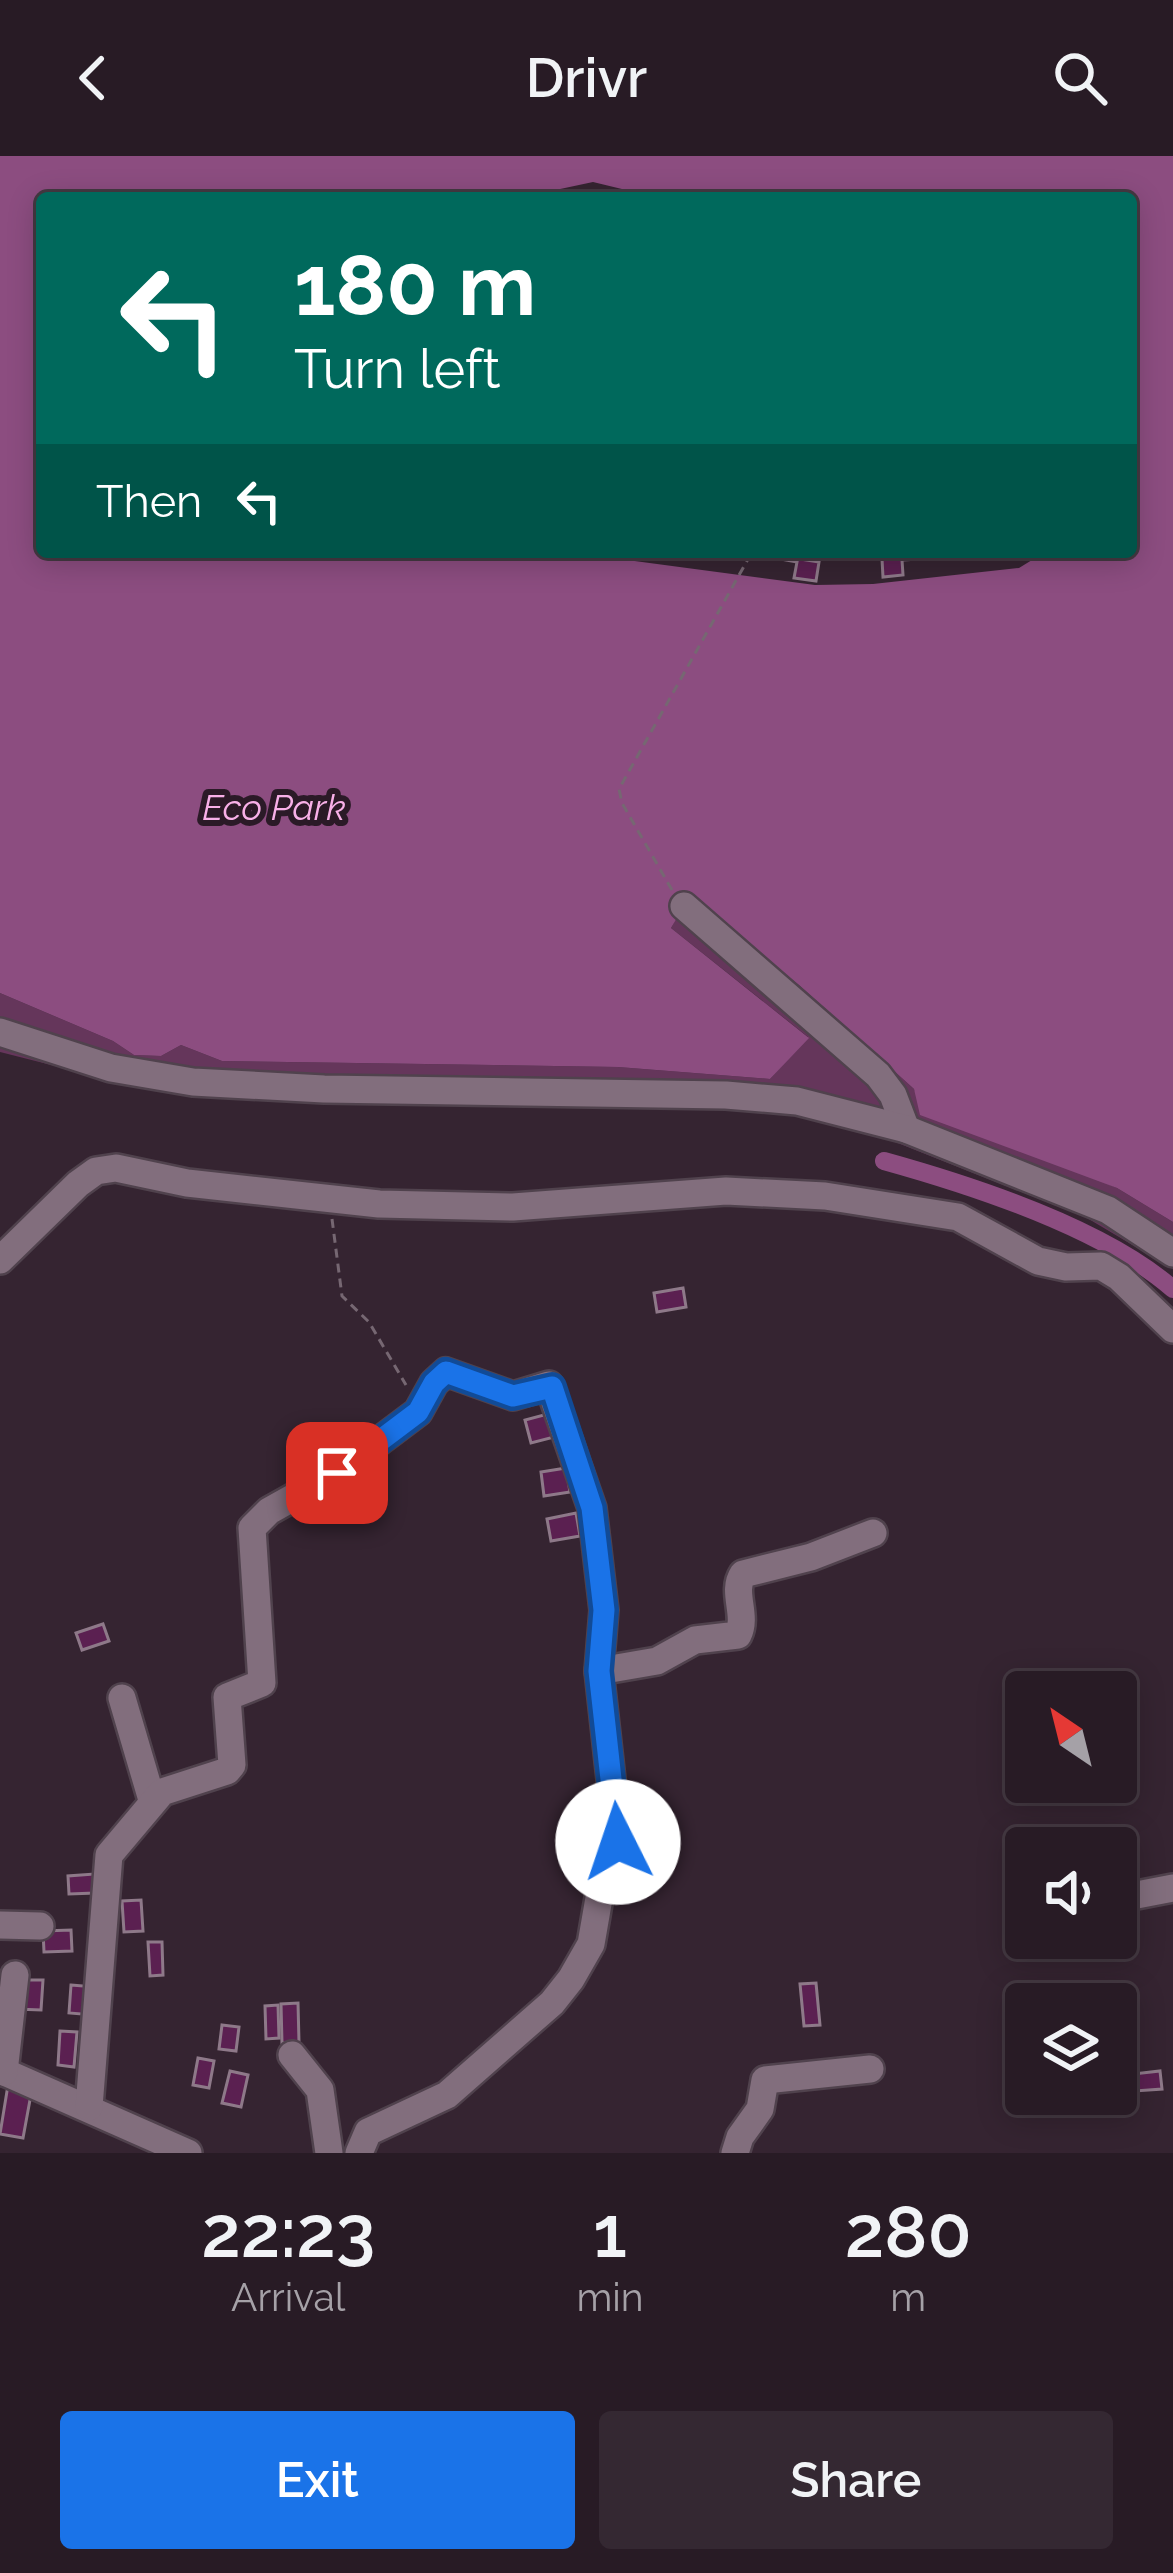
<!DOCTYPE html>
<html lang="en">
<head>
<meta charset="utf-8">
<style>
	body { margin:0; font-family:Raleway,sans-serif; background:#342832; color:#f1f3f6; height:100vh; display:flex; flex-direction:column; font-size:45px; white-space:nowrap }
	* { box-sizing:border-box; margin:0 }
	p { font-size:39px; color:#a5a1a7 }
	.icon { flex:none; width:66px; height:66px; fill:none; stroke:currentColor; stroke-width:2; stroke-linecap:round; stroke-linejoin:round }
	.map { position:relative; height:1997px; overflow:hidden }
	.panel { display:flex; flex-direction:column; background:#281b25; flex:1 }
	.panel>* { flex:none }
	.top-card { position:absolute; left:36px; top:36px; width:1101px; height:366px; border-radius:12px; box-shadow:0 6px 30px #0003,0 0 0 3px #443942; background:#00695c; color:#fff; overflow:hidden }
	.needle { width:78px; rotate:325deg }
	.fabs { position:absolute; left:1005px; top:1515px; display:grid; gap:24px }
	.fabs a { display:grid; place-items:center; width:132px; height:132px; border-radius:12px; background:#281b25; box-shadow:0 6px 30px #0003,0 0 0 3px #443942; font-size:60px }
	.pin { position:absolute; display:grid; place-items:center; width:102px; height:102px; color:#fff; margin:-51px; border-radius:24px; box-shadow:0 6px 18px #0006 }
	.me { position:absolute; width:132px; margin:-66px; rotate:356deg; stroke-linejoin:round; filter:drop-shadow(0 0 9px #0008) }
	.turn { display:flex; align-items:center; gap:42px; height:252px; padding:0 60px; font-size:54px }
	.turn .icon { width:156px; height:156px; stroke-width:2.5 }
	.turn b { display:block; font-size:84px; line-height:102px }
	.then { display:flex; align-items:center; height:114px; padding:0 60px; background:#0003; gap:24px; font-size:45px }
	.eta { display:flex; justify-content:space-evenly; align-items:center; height:204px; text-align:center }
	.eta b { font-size:72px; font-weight:600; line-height:84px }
	.primary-button { display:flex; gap:24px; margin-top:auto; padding:24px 60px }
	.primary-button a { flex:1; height:138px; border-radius:12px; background:#1a73e8; color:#fff; font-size:48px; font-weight:600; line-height:138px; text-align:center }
	.primary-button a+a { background:#342832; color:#f1f3f6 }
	header { display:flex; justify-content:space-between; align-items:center; height:156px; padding:0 60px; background:#281b25; font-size:54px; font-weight:600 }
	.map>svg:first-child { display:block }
</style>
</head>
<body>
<header><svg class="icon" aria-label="back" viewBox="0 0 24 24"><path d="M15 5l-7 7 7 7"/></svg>Drivr<svg class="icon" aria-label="search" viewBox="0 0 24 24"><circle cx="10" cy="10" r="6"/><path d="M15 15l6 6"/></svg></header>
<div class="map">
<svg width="1173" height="1997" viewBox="0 0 1173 1997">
	<rect width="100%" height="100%" fill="#352431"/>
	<!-- green -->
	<path fill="#65365b" d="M688 742 800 830 914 933 919 945 1117 1032 1173 1066V1113L1087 1062 865 974 813 958 751 950 188 939 146 933 0 896V837L113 885 134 899 161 900 181 889 222 905 618 911 770 923 808 881 671 772Z"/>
	<!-- water -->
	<path fill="#8c4d80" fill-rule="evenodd" d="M0 0H1173V1066L1117 1032 920 959 914 933 800 830 689 742 671 772 809 882 770 923 618 911 222 905 181 889 161 900 134 899 113 885 0 837ZM593 26 659 42H1131V396H1045L1019 412 873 428 815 429 567 396H42V42H518Z"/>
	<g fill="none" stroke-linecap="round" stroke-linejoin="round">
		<!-- canal -->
		<path stroke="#8c4d80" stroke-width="18" d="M884 1005C974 1030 1103 1072 1173 1133"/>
	</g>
	<!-- building -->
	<g fill="#5b2051" stroke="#8e7989" stroke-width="3">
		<path d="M783 396H801L800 403 819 406 816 425 794 422 797 406 781 403Z"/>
		<path d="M898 396H917L918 403 902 404 903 419 883 421 882 403 898 401Z"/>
		<path d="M683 1132 686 1151 657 1156 654 1137Z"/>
		<path d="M555 1256 562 1279 531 1287 525 1264Z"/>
		<path d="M566 1312 570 1336 544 1340 541 1316Z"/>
		<path d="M576 1357 580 1380 551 1385 547 1363Z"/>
		<path d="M103 1468 109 1485 82 1494 76 1477Z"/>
		<path d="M94 1718 95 1737 69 1738 68 1720Z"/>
		<path d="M141 1744 143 1775 124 1776 122 1745Z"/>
		<path d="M71 1774 72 1795 44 1796 43 1775Z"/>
		<path d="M148 1786H162L163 1819 150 1820Z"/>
		<path d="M17 1824H43L41 1854 16 1853Z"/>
		<path d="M816 1827 820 1869 804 1870 800 1828Z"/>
		<path d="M71 1829 96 1831 93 1859 69 1857Z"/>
		<path d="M298 1847 299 1886 282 1887 281 1848Z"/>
		<path d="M278 1849 279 1882 266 1883 265 1850Z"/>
		<path d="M222 1869 239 1871 236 1895 219 1893Z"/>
		<path d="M60 1875 77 1876 74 1911 58 1909Z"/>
		<path d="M198 1902 214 1905 209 1932 193 1929Z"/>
		<path d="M230 1915 248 1919 241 1951 222 1947Z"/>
		<path d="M1160 1915 1162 1933 1135 1935 1133 1918Z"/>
		<path d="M8 1929 32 1933 23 1982 0 1978Z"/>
	</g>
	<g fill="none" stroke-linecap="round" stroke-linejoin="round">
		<defs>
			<g id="minor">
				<path d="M684 750 878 919 893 939 906 973"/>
				<path d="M0 876 111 912 193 926 324 933 726 939 797 945 906 973 1108 1054 1173 1097"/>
				<path d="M0 1104 78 1028 96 1015 116 1012 187 1027 379 1048 513 1051 726 1035 825 1040 958 1061 1038 1105 1066 1111 1101 1110 1119 1121 1173 1173"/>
				<path d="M599 1515 657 1505 695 1484 738 1479C748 1459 731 1436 743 1418L811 1401 873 1377"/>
				<path d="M122 1542 152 1644"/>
				<path d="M1116 1743 1173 1732"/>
				<path d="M0 1769 40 1770"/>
				<path d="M292 1899 320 1934 329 1997"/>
				<path d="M0 1914 188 1997"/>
				<path d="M4 1916 15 1819"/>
				<path d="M89 1951 109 1699 162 1636 227 1615 232 1609 227 1541 262 1527 252 1372 269 1355 337 1317 418 1256 434 1227 446 1216 513 1240 549 1229 592 1352 604 1454 599 1515 618 1686 603 1719 591 1788 571 1823 552 1847 447 1939 368 1976 359 1997"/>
				<path d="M735 1997 740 1981 760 1953 765 1924 870 1913"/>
			</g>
		</defs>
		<!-- minor casing -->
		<use href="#minor" stroke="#50424d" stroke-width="32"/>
		<!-- path -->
		<g stroke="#766772" stroke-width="3" stroke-dasharray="9 6" stroke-linecap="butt">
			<path d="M672 734 622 647 619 633 752 396"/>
			<path d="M332 1063 342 1140 369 1166 406 1229"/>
		</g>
		<!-- minor -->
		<use href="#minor" stroke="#826e7d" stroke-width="27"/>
	</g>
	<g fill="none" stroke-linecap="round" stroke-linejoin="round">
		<defs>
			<path id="route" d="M337 1317 418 1256 434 1227 446 1216 513 1240 552 1231 592 1352 604 1454 599 1515 618 1686"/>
		</defs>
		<!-- route casing -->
		<use href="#route" stroke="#114b97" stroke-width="30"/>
		<!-- route -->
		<use href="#route" stroke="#1a73e8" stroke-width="21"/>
	</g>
	<g text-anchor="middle" stroke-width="12" stroke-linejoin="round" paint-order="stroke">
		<!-- water labels -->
		<g font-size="36" font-style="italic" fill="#f8b0e8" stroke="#2b1a27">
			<text x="274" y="664">Eco Park</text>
		</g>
	</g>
</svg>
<div class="fabs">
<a><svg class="needle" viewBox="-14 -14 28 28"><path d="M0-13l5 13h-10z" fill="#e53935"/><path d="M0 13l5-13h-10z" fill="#a5a1a7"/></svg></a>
<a><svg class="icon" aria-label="sound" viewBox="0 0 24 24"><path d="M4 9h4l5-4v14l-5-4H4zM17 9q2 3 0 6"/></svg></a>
<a><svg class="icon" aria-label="layers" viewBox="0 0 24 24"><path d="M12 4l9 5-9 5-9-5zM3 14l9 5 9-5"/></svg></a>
</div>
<div class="pin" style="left:337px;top:1317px;background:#d93025"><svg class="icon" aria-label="arrive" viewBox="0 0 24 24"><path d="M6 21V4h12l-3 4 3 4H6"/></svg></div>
<svg class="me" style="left:618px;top:1686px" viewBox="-20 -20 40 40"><circle r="19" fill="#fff"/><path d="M0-13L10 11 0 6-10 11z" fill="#1a73e8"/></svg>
<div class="top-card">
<div class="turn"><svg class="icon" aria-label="left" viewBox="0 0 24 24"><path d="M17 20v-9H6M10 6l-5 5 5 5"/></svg><div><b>180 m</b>Turn left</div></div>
<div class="then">Then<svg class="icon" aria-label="left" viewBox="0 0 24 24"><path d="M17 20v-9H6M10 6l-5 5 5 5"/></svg></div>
</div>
</div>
<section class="panel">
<div class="eta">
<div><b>22:23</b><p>Arrival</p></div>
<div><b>1</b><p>min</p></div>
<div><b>280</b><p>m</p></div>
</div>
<div class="primary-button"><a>Exit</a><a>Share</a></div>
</section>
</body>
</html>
